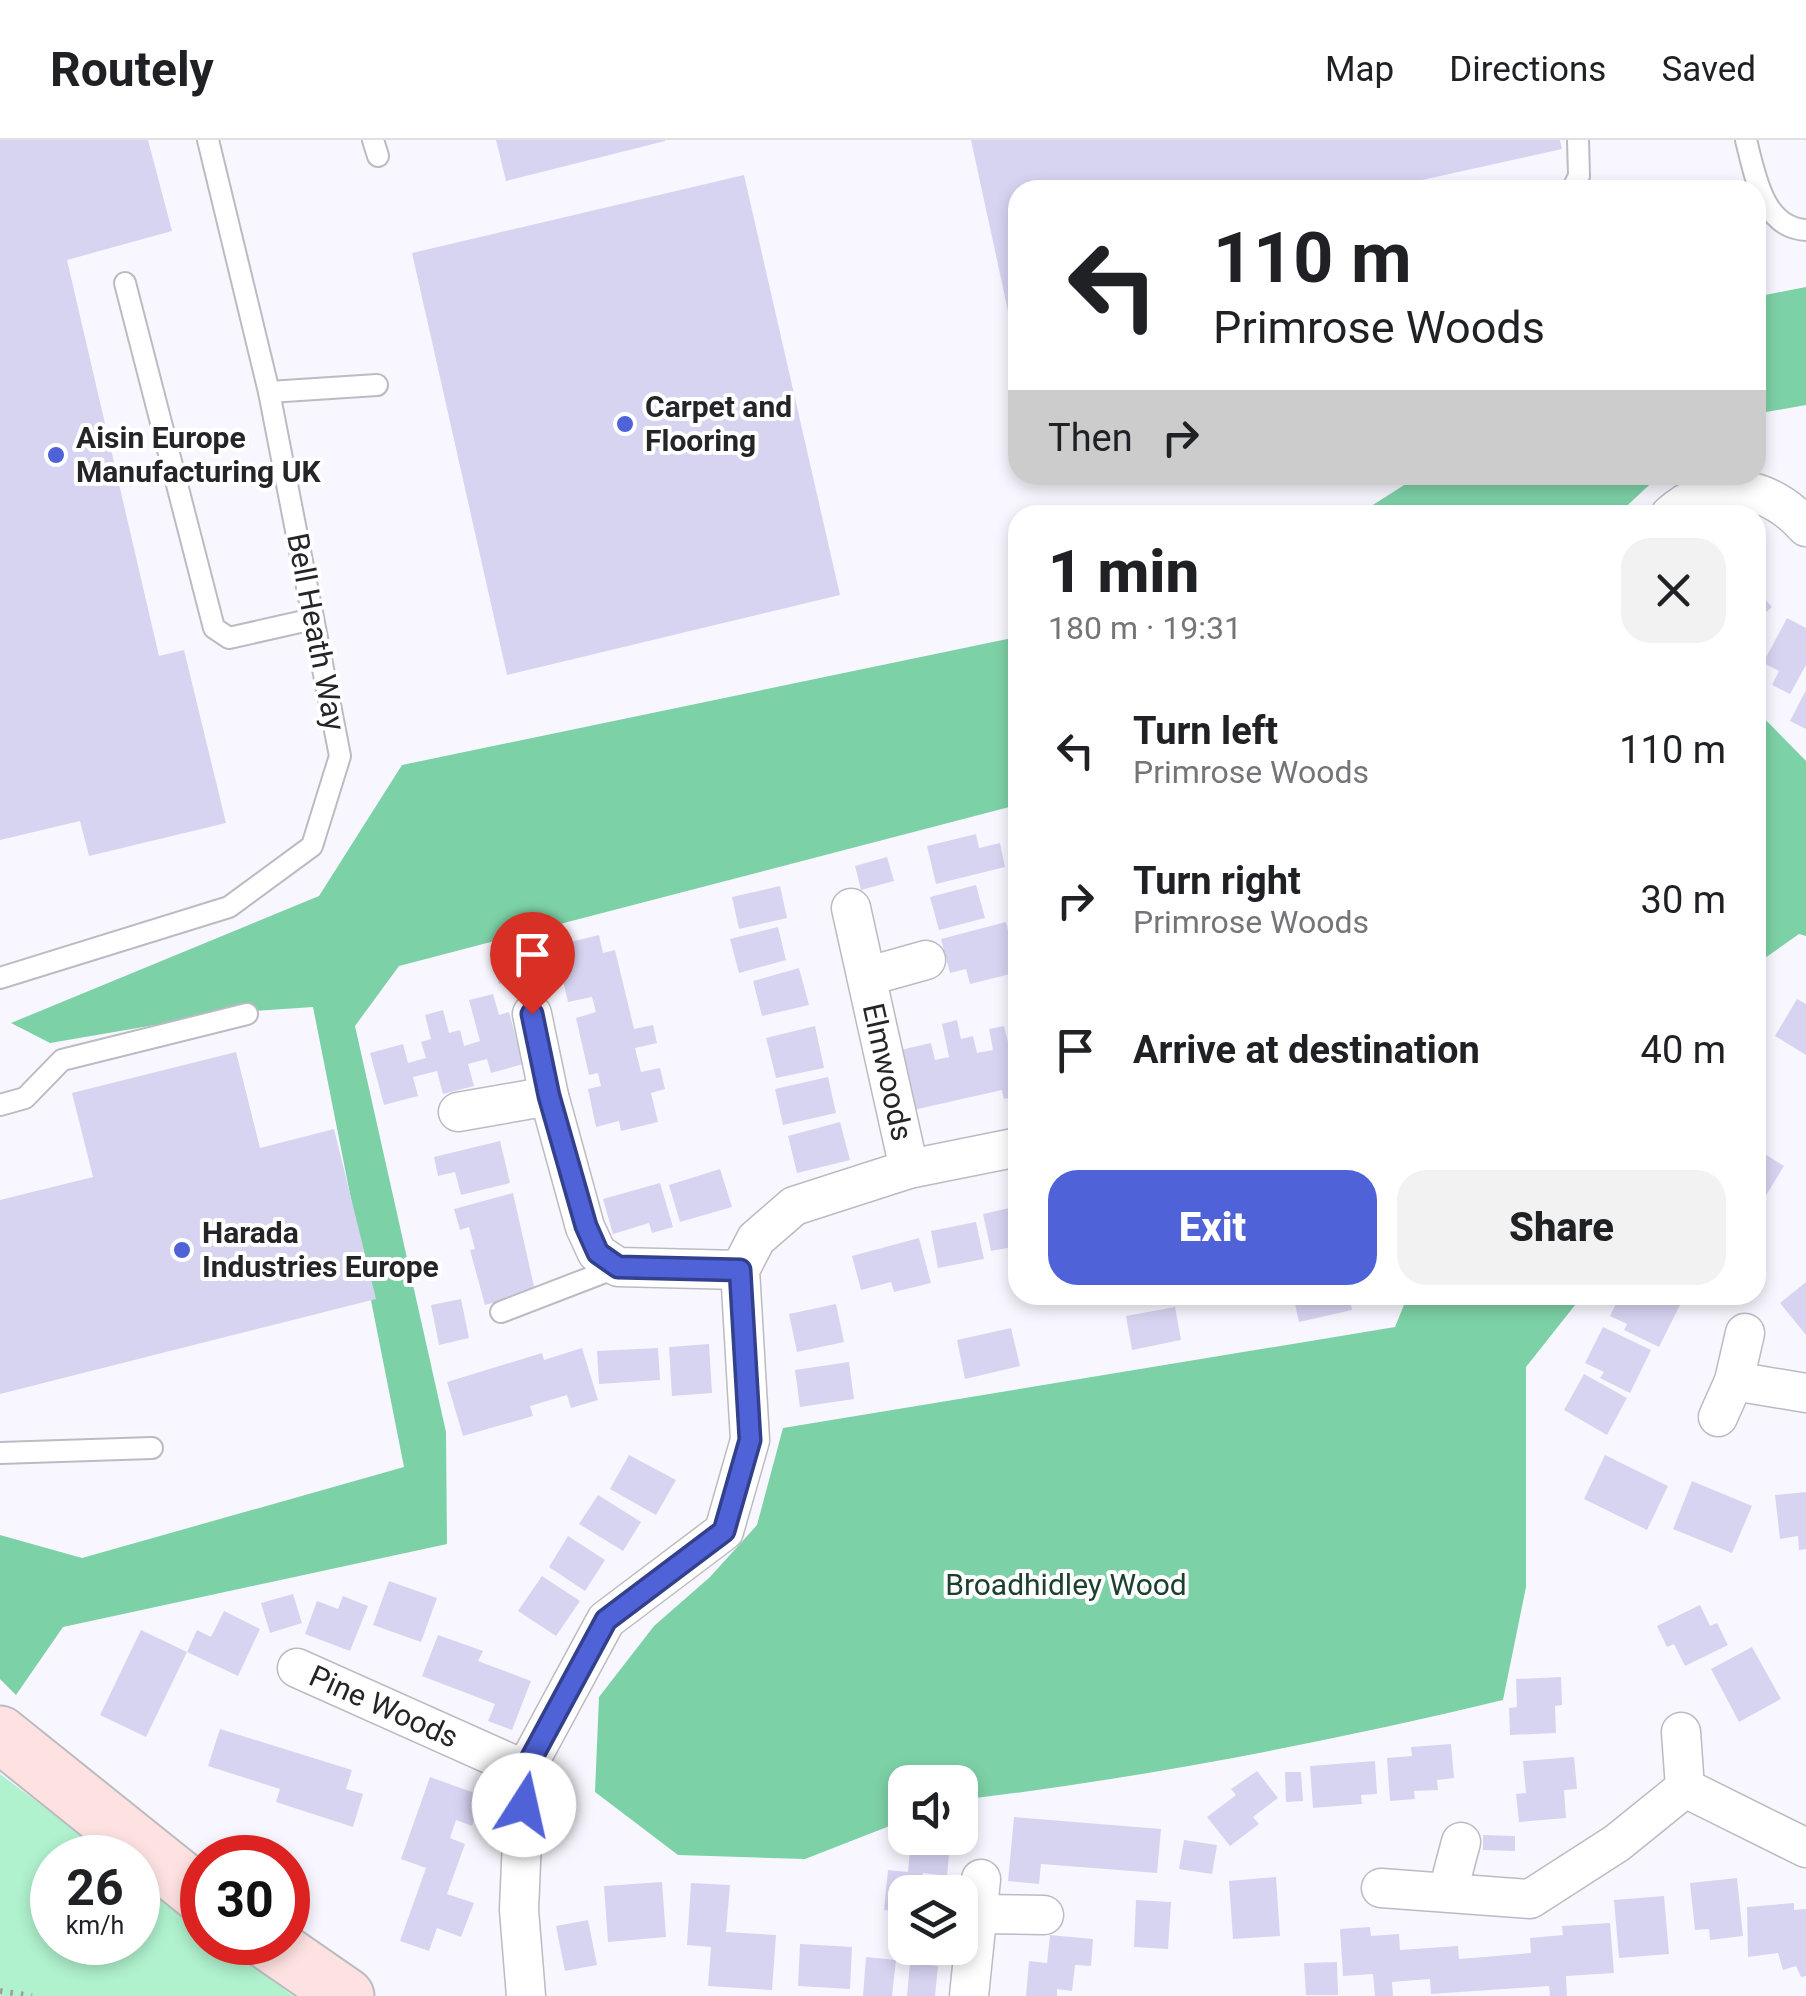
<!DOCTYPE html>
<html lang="en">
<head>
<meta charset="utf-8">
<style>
	body { margin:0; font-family:Roboto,sans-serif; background:#f2f2f2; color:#202124; height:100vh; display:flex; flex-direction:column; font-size:38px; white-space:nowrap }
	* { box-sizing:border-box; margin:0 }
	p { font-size:32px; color:#757577 }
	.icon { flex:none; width:55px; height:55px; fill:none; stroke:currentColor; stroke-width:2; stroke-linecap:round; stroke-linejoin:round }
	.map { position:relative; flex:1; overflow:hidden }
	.sheet { position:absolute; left:1008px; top:365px; width:758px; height:800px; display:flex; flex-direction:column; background:#fff; border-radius:30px; box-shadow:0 5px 15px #0003 }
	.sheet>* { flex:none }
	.guide { position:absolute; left:1008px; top:40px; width:758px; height:305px; border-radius:30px; box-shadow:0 5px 15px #0003; background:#fff; color:#202124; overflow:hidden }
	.tools { position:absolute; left:888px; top:1625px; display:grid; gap:20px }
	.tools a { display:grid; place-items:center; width:90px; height:90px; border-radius:20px; background:#fff; box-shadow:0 5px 15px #0003; font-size:50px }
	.speed { position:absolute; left:30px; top:1695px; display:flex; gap:20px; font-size:50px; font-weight:700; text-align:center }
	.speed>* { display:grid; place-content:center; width:130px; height:130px; border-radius:50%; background:#fff; box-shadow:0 5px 15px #0003; line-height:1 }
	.speed small { font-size:25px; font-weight:400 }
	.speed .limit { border:15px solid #d22; background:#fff; color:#111 }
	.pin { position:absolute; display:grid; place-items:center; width:85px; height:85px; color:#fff; margin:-102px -42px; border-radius:50% 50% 50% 0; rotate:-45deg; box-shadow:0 0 10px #0007 }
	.pin .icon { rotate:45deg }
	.me { position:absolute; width:110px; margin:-55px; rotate:10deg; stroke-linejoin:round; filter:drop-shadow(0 0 8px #0008) }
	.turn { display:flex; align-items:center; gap:35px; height:210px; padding:0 40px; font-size:45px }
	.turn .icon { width:130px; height:130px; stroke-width:2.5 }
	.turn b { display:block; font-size:70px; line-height:85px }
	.then { display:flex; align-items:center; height:95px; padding:0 40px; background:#0003; gap:20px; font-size:38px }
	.round { display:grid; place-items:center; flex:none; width:105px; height:105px; border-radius:30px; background:#f2f2f2 }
	.summary { display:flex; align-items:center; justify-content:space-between; height:170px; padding:0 40px }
	h1 { font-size:60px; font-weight:800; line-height:75px }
	.action { display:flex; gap:20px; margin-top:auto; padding:20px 40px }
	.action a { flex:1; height:115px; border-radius:30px; background:#4f62d7; color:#fff; font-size:40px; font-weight:800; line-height:115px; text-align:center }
	.action a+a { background:#f2f2f2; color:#202124 }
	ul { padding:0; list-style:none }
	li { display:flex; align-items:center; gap:30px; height:150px; padding:0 40px }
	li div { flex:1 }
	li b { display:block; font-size:38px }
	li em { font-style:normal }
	header { display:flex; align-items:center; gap:60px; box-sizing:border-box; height:140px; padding:0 50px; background:#fff; border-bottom:2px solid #e0e0e0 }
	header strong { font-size:48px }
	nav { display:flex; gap:55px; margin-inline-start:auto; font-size:35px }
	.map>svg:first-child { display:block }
</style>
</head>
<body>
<header>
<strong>Routely</strong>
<nav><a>Map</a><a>Directions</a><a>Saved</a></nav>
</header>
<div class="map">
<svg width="1806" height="1856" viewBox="0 0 1806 1856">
	<rect width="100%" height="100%" fill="#f8f7ff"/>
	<!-- green -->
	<path fill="#b0f2ce" d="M0 1634 111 1717 52 1718V1802H138V1738L202 1787V1802L223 1803 293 1856H0Z"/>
	<!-- forest -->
	<g fill="#7dd1a6">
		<path d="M1806 147V265L1755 274V157Z"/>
		<path d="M1420 335H1660L1617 375H1357Z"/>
		<path d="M1017 497V665L399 826 355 886 446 1292 447 1404 63 1487 16 1555 0 1539V1395L82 1418 404 1327 313 867 225 873 50 903 11 883 319 756 402 625Z"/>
		<path d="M1755 569 1806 621V796L1799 794 1755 825Z"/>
		<path d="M1408 1155H1583L1526 1227V1447L1503 1560C1323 1603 1144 1638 960 1660V1642H905V1680L805 1719 678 1715 595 1652 599 1557 654 1486 710 1437 757 1385 783 1288 1395 1187Z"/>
	</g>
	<!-- building -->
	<g fill="#d7d4f2">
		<path d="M0 0H148L172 91 67 120 159 516 184 510 226 683 89 716 80 681 0 700Z"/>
		<path d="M496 0H665V1L506 41Z"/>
		<path d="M971 0H1560L1562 9 1377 50H1018L1016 208Z"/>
		<path d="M744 35 840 455 507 535 412 113Z"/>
		<path d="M1755 448 1772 467 1755 482Z"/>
		<path d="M1787 478 1806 488V525L1790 554 1772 545 1779 531 1763 523Z"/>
		<path d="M1806 550V589L1790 581Z"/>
		<path d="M976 694 979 708 1000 703 1005 727 936 744 927 706Z"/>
		<path d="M887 717 894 741 861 750 855 726Z"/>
		<path d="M976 745 985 778 939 790 930 757Z"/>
		<path d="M780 746 787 778 739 789 732 757Z"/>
		<path d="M1006 782 1018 832 970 844 966 829 950 833 941 799Z"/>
		<path d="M778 787 786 820 739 833 730 799Z"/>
		<path d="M599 795 603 813 615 810 634 889 653 885 657 903 635 908 641 932 660 928 665 949 651 953 658 982 621 991 619 981 596 987 588 949 601 946 598 933 589 935 576 878 596 872 592 857 568 862 555 806Z"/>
		<path d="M529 811 535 834 499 844 493 820Z"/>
		<path d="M799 828 809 865 762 876 753 841Z"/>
		<path d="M493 854 499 875 509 872 523 924 491 933 487 919 468 924 474 946 443 954 437 931 413 937 418 956 384 965 370 913 403 904 408 923 426 918 421 902 431 899 425 875 443 870 449 893 460 890 464 906 480 901 469 860Z"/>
		<path d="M1797 859 1806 864V915L1775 896Z"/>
		<path d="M957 880 961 899 973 896 977 913 993 910 989 889 1004 886 1008 902 1018 900V956L1004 959 1002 950 909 971 896 911 931 903 935 920 949 917 942 884Z"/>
		<path d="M815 886 824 928 776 938 766 898Z"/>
		<path d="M236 912 260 1008 334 989 376 1159 0 1254V1060L93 1037 72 953Z"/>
		<path d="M828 937 836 973 783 985 775 949Z"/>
		<path d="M840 982 850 1020 797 1033 788 996Z"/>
		<path d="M500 1001 510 1043 461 1055 455 1032 438 1036 434 1017Z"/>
		<path d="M1755 1008 1784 1026 1762 1062 1755 1057Z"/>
		<path d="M720 1029 732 1067 680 1082 669 1045Z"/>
		<path d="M660 1043 673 1087 652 1093 649 1083 613 1094 603 1059Z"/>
		<path d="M513 1053 535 1151 485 1165 470 1110 475 1109 469 1087 460 1090 454 1069Z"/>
		<path d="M1018 1066V1106L991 1111 983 1074Z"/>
		<path d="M976 1082 984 1119 938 1128 931 1091Z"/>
		<path d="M919 1098 931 1143 894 1152 891 1142 861 1150 852 1116Z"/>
		<path d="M1806 1142V1195L1780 1163Z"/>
		<path d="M1293 1155H1349L1352 1170 1299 1182Z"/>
		<path d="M1620 1155H1664L1681 1163 1659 1207 1624 1190 1627 1184 1610 1176Z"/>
		<path d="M461 1159 469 1198 439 1205 431 1165Z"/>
		<path d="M836 1164 844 1202 797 1212 789 1174Z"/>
		<path d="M1175 1167 1181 1200 1132 1210 1126 1176Z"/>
		<path d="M1603 1187 1651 1210 1630 1253 1600 1238 1604 1232 1585 1223Z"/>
		<path d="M1011 1188 1020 1226 965 1239 957 1200Z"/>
		<path d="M709 1204 712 1253 672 1256 669 1207Z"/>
		<path d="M582 1208 598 1260 571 1268 567 1255 530 1266 533 1276 463 1296 447 1242 542 1213 544 1220Z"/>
		<path d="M658 1208 660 1240 599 1244 597 1211Z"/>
		<path d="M849 1222 854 1259 800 1267 795 1230Z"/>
		<path d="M1584 1234 1627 1258 1607 1295 1564 1270Z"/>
		<path d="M629 1315 676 1340 656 1375 610 1349Z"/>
		<path d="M1605 1315 1668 1346 1647 1390 1584 1359Z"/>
		<path d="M1692 1341 1752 1366 1732 1413 1673 1389Z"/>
		<path d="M1806 1352V1409L1799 1410 1798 1396 1780 1399 1775 1355Z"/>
		<path d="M598 1355 641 1382 623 1411 579 1384Z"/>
		<path d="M568 1396 605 1420 585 1451 549 1427Z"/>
		<path d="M542 1436 580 1461 556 1496 518 1471Z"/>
		<path d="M389 1441 437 1458 421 1502 373 1485Z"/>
		<path d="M293 1454 302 1483 270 1493 261 1463Z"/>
		<path d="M343 1456 368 1466 350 1511 305 1494 317 1461 338 1469Z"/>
		<path d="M1700 1465 1710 1486 1717 1483 1728 1505 1685 1526 1674 1504 1667 1507 1657 1486Z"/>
		<path d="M224 1471 260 1489 238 1536 187 1512 197 1490 211 1497Z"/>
		<path d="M141 1490 187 1512 146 1597 100 1575Z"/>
		<path d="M438 1495 483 1511 478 1521 531 1541 512 1590 488 1581 495 1564 422 1536Z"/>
		<path d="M1752 1507 1781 1559 1739 1582 1711 1529Z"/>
		<path d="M1561 1537 1562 1565 1555 1566 1556 1593 1510 1595 1509 1568 1517 1567 1516 1539Z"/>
		<path d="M220 1589 352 1630 346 1649 363 1654 353 1687 276 1662 280 1649 208 1626Z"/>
		<path d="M1451 1604 1454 1638 1437 1640 1438 1650 1414 1651 1415 1659 1390 1661 1387 1618 1412 1616 1411 1607Z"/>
		<path d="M1574 1617 1577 1649 1564 1650 1566 1678 1519 1682 1516 1654 1526 1653 1523 1621Z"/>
		<path d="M1375 1621 1377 1654 1361 1655 1362 1664 1313 1668 1310 1626Z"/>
		<path d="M1257 1631 1278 1658 1253 1677 1259 1684 1230 1706 1207 1677 1236 1655 1231 1649Z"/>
		<path d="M1285 1632H1301L1303 1661 1286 1662Z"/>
		<path d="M430 1637 483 1656 472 1686 456 1680 450 1698 465 1704 447 1754 474 1763 461 1797 437 1788 429 1811 400 1801 426 1728 401 1719Z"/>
		<path d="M1014 1677 1161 1689 1157 1733 1041 1724 1039 1744 1008 1741Z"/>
		<path d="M1483 1695 1515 1696V1711L1483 1710Z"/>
		<path d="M1184 1700 1217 1705 1212 1734 1179 1729Z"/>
		<path d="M910 1710 949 1714 947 1736 923 1733 921 1752H905V1772L884 1770 888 1730 908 1732Z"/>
		<path d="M1276 1737 1280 1796 1233 1799 1229 1741Z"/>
		<path d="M1737 1738 1743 1796 1710 1800 1709 1789 1695 1790 1690 1743Z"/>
		<path d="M662 1742 666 1797 608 1802 604 1746Z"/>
		<path d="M691 1743 730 1745 726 1792 776 1795 772 1850 708 1846 711 1807 687 1805Z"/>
		<path d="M1664 1756 1669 1814 1619 1818 1614 1760Z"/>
		<path d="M1136 1760 1171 1762 1168 1809 1134 1807Z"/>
		<path d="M1794 1763V1770L1806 1769V1836L1801 1837 1796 1826 1783 1830 1778 1813 1748 1817 1747 1767Z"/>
		<path d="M588 1780 597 1825 565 1831 556 1786Z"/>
		<path d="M1610 1783 1614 1833 1566 1836 1567 1856H1550L1549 1846 1431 1854 1430 1839 1392 1842 1393 1856H1375L1373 1834 1343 1836 1340 1789 1370 1787 1371 1796 1399 1794 1400 1810 1458 1806 1459 1819 1531 1813 1530 1798 1563 1795 1562 1786Z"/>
		<path d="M1050 1795 1093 1799 1091 1826 1075 1825 1072 1851 1057 1849V1856H1026L1029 1821 1047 1823Z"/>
		<path d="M800 1804 852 1807 850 1849 798 1846Z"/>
		<path d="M866 1817 896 1820 892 1856H863Z"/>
		<path d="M1337 1822 1338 1855H1306L1304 1823Z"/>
		<path d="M910 1823 938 1826 935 1856H907Z"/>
	</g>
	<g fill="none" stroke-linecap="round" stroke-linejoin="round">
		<defs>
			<g id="lane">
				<path d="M373 0 378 16"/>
				<path d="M1746 0C1755 35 1763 88 1806 90"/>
				<path d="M1572 50 1579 36 1578 0"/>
				<path d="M125 143 214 488 229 498 313 479"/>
				<path d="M269 252 377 245"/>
				<path d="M0 838 229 767 312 706 340 616 269 252 208 0"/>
				<path d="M0 965 25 958 62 920 247 874"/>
				<path d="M501 1172 618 1127"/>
				<path d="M0 1313 152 1308"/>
			</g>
			<g id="street">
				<path d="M1670 375C1714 336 1768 344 1806 387"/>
				<path id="s1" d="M851 768 909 1029"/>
				<path d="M869 836 926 820"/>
				<path d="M532 874 549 956 585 1087 597 1113 618 1127 740 1130"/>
				<path d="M458 972 549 956"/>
				<path d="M1745 1193 1734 1241 1806 1253"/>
				<path d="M1718 1277 1734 1241"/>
				<path id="s2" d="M297 1528 525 1630"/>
				<path d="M1681 1592 1685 1648"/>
				<path d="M1381 1748 1530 1759 1617 1703 1685 1648 1806 1708"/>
				<path d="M1448 1751 1461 1702"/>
				<path d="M977 1774 1044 1775"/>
				<path d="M526 1856 519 1770 525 1630 606 1480 724 1391 750 1300 740 1130 756 1099 794 1066 909 1029 1018 1007"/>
				<path d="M969 1856 981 1739"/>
			</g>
			<g id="secondary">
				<path d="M0 1594 202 1756"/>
				<path d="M268 1802 346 1856"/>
			</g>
		</defs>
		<!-- lane casing -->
		<use href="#lane" stroke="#bbbbc2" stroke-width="24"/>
		<!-- street casing -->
		<use href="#street" stroke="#bbbbc2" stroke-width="41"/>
		<!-- secondary casing -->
		<use href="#secondary" stroke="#bbbbc2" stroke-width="59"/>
		<!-- path -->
		<path stroke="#9e9da2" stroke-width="6" stroke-dasharray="2.5 8" stroke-linecap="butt" d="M0 1851 32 1856"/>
		<!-- lane -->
		<use href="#lane" stroke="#fff" stroke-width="20"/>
		<!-- street -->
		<use href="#street" stroke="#fff" stroke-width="38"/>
		<!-- secondary -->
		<use href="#secondary" stroke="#fde2e1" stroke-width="55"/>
	</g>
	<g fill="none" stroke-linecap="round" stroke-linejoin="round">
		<defs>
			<path id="route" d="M524 1665 525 1630 606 1480 724 1391 750 1300 740 1130 618 1127 598 1113 586 1086 549 956 532 874"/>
		</defs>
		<!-- route casing -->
		<use href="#route" stroke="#33408c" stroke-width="25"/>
		<!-- route -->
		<use href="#route" stroke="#4f62d7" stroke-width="18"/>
	</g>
	<!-- markers -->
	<g fill="#4f62d7" stroke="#fff" stroke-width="4">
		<circle cx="625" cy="284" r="10"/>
		<circle cx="56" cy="315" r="10"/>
		<circle cx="182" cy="1110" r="10"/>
	</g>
	<g text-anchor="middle" stroke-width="8" stroke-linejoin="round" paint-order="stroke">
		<!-- poi labels -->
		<g font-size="30" font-weight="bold" fill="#252427" stroke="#fff" text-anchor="start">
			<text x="645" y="277">Carpet and<tspan x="645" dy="34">Flooring</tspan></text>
			<text x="76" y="308">Aisin Europe<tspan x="76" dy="34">Manufacturing UK</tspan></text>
			<text x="202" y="1103">Harada<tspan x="202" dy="34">Industries Europe</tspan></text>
		</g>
		<!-- street labels -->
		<g font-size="30" fill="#252427" stroke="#fff">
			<text transform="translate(316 492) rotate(79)" y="10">Bell Heath Way</text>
			<text dy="10" stroke="none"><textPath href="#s1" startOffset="168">Elmwoods</textPath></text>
			<text dy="10" stroke="none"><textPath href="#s2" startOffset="95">Pine Woods</textPath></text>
		</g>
		<!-- park labels -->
		<g font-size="30" fill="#1b402e" stroke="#fff">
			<text x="1066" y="1455">Broadhidley Wood</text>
		</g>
	</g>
</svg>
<div class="tools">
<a><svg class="icon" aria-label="sound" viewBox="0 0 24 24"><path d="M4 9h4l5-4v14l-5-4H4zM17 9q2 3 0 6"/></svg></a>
<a><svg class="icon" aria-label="layers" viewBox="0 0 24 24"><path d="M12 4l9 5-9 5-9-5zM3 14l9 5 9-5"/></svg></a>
</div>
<div class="speed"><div>26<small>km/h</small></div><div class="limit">30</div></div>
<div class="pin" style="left:532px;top:874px;background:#d93025"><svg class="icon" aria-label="arrive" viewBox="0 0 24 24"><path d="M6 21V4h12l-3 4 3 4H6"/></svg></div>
<svg class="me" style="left:524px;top:1665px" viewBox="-20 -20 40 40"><circle r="19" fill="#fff"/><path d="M0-13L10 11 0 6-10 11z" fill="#4f62d7"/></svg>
<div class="guide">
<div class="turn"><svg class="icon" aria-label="left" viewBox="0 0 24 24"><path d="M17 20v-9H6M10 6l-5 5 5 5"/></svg><div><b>110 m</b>Primrose Woods</div></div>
<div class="then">Then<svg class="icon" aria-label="right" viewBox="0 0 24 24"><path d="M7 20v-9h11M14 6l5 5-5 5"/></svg></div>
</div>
<section class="sheet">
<div class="summary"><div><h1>1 min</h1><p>180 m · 19:31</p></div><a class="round"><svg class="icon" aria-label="close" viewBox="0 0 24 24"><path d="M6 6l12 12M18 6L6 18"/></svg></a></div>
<ul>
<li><svg class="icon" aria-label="left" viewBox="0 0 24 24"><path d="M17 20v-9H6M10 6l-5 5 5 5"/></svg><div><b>Turn left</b><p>Primrose Woods</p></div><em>110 m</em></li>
<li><svg class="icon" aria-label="right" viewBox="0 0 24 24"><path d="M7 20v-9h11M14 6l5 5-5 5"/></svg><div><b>Turn right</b><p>Primrose Woods</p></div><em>30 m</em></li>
<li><svg class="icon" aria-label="arrive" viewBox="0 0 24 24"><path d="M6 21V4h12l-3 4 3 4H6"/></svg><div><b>Arrive at destination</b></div><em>40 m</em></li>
</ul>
<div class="action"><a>Exit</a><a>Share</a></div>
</section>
</div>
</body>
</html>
